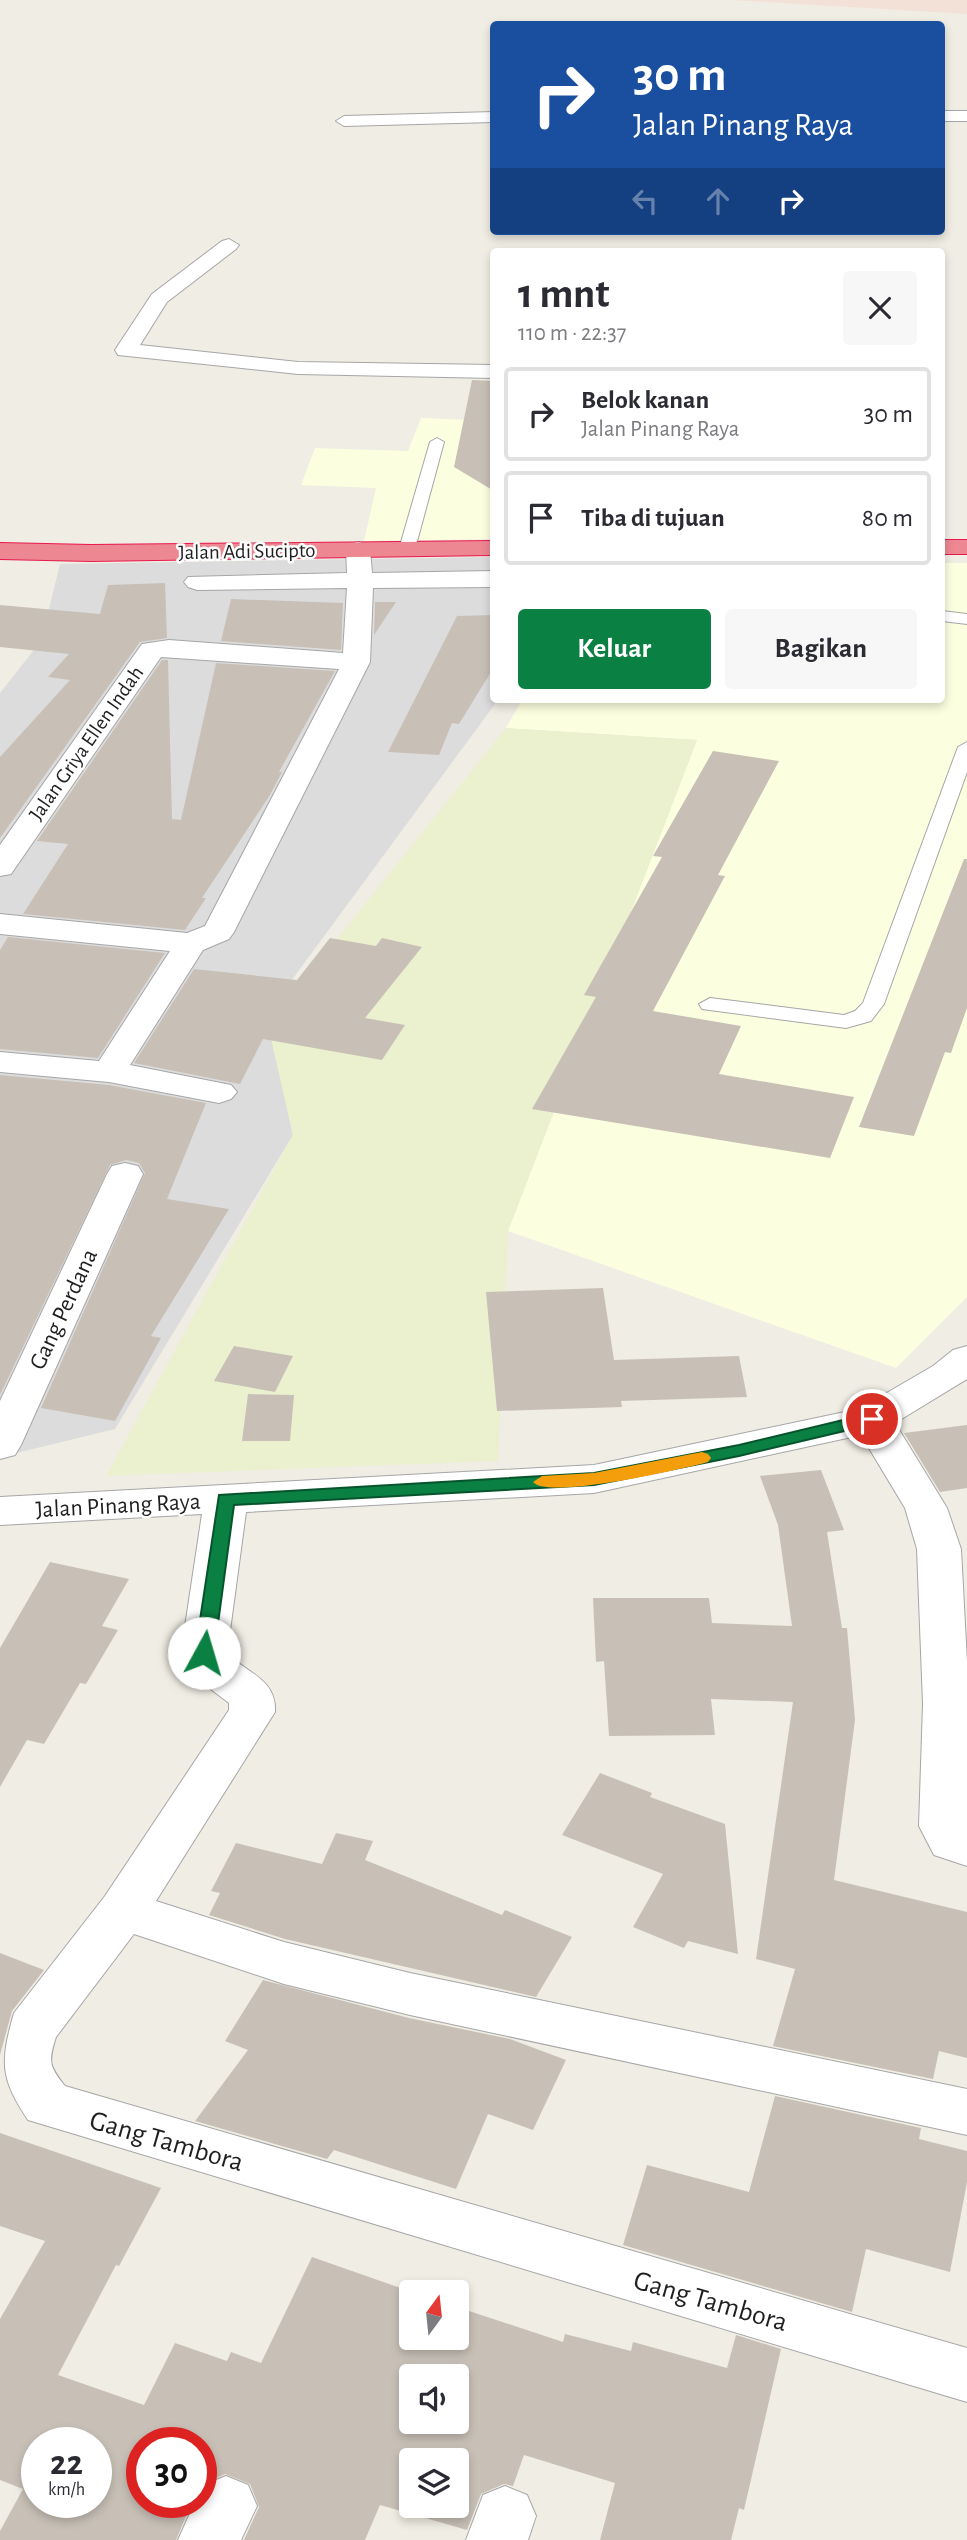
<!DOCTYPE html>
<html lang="id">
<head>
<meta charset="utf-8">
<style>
	body { margin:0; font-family:"Alegreya Sans",sans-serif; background:#f7f7f7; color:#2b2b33; height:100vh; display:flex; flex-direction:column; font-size:26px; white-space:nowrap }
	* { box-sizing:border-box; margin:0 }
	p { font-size:23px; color:#7c7c81 }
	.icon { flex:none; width:38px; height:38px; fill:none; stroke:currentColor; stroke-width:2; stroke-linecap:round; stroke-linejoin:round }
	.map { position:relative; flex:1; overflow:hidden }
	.drawer { position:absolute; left:490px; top:248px; width:455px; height:455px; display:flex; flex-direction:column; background:#fff; border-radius:7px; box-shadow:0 4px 10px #0003 }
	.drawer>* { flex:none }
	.hud { position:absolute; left:490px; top:21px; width:455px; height:214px; border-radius:7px; box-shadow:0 4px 10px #0003; background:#1a4fa0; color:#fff; overflow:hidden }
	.needle { width:46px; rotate:15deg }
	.controls { position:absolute; left:399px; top:2280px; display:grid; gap:14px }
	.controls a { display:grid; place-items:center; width:70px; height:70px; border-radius:7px; background:#fff; box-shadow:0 4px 10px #0003; font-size:35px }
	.speed { position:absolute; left:21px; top:2427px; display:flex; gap:14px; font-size:35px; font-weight:700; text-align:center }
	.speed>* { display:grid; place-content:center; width:91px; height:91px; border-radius:50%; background:#fff; box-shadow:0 4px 10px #0003; line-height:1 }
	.speed small { font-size:18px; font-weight:400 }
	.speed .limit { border:10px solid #d22; background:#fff; color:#111 }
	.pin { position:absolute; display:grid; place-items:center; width:60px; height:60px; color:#fff; margin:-30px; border:4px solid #fff; border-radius:50%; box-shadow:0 2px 7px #0007 }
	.me { position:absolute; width:77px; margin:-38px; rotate:6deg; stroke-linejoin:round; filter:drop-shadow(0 0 5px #0008) }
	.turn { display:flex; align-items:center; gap:24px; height:147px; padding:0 28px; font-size:32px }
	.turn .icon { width:91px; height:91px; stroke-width:2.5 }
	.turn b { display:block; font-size:49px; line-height:60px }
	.lanes { display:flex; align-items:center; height:66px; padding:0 28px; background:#0003; justify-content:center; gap:35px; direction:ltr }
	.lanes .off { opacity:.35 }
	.round { display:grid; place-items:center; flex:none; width:74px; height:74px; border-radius:7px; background:#f7f7f7 }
	.headline { display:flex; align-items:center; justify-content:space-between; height:119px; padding:0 28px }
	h1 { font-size:42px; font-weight:700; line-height:52px }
	.action { display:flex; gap:14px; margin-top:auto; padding:14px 28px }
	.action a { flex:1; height:80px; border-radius:7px; background:#0b8043; color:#fff; font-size:28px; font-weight:700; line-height:80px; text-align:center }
	.action a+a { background:#f7f7f7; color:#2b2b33 }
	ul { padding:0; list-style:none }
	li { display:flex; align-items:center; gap:21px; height:94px; margin:0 14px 10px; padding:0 14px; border:4px solid #e1e1e2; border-radius:7px }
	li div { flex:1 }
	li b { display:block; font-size:26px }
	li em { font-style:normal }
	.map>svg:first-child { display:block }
</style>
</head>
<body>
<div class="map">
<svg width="967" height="2540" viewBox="0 0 967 2540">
	<rect width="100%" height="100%" fill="#f0ede4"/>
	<!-- residential -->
	<path fill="#dddcdc" d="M493 557 494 700H498L266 1015 293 1135 115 1429 0 1457V693L41 641 60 564Z"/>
	<!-- education -->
	<g fill="#fcffdf">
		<path d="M421 418 493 421V539L364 541 376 488 301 485 315 448 408 451Z"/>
		<path d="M942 563H967V1297L896 1368 508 1231 697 740 506 728 522 700H942Z"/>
	</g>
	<!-- military -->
	<path fill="#f3e1d7" d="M731 0H967V14Z"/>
	<!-- farmland -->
	<path fill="#ebf0ce" d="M506 728 697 740 508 1231 498 1461 106 1476 293 1135 268 1025Z"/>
	<!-- building -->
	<g fill="#c8c0b7" fill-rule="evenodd">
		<path d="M472 380 494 381V491L454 467Z"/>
		<path d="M165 583 167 638 140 642 0 838V757L70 680 48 677 69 654 0 647V605L100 614 108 585Z"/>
		<path d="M231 599 343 603 341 650 221 641Z"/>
		<path d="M375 602H396L374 635Z"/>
		<path d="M494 615V667L459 724 452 723 439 755 388 752 457 616Z"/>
		<path d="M162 660H168L172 819 181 820 216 663 335 671 279 772H282L270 795 202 898H206L185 930 23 914 68 844 37 841Z"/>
		<path d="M713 751 779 761 718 875 725 876 653 1011 741 1026 719 1074 854 1097 830 1158 532 1109 596 997 584 995 662 857 653 856Z"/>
		<path d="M964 859H967V1008L951 1053 945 1052 914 1136 859 1127Z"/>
		<path d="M8 937 165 953 98 1058 0 1049V950Z"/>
		<path d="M330 938 376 946 382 938 422 947 365 1018 405 1025 382 1060 263 1039 240 1084 134 1063 194 969 297 980Z"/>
		<path d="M0 1075 109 1085 206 1103 167 1199 229 1209 151 1336 161 1338 115 1421 41 1408 145 1173 139 1163 126 1160 110 1165 0 1395Z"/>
		<path d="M603 1288 614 1360 739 1356 747 1397 621 1401 622 1407 497 1411 486 1292Z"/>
		<path d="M234 1346 293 1356 275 1392 214 1381Z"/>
		<path d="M248 1394 294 1395 290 1441H242Z"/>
		<path d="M967 1425V1488L940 1492 904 1433Z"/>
		<path d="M821 1470 844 1530 827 1532 842 1628H847L855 1720 834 1880 967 1912V2058L939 2051 933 2079 773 2046 795 1969 756 1959 793 1702 711 1699 715 1735 609 1736 604 1661 596 1662 593 1598H709L712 1623 792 1626 778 1525 760 1476Z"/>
		<path d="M50 1562 129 1579 102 1626 118 1630 86 1684 80 1683 44 1744 27 1740 0 1787V1648Z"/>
		<path d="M600 1773 652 1793 650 1797 725 1824 738 1954 688 1941 684 1948 633 1927 663 1874 562 1835Z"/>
		<path d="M336 1833 373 1841 365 1860 502 1915 505 1910 572 1937 536 1997 285 1939 209 1915 220 1893 211 1891 236 1843 322 1864Z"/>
		<path d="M0 1953 44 1970 12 2011 0 2055Z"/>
		<path d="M263 1980 409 2018 510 2039 566 2060 533 2130 488 2114 456 2189 334 2150 327 2159 195 2121 248 2050 225 2041Z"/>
		<path d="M775 2096 921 2128 919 2139 967 2151V2182L950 2272 866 2249 852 2312 623 2245 647 2165 749 2192Z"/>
		<path d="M0 2133 161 2188 119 2266 116 2265 58 2375 144 2405 175 2343 227 2361 231 2352 261 2363 312 2257 412 2292 411 2338H457V2307L563 2342 565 2334 631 2351 633 2342 727 2368 736 2335 781 2349 744 2510 739 2508 731 2540H600L615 2483 524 2455 513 2486 504 2484 481 2494 467 2530 380 2505 365 2540H244L259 2507 250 2484 225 2474 201 2485V2443H142V2502H192L176 2540H0V2531L23 2489 0 2480V2319L45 2241 0 2226ZM411 2376H457V2422H411ZM37 2443H96V2502H37ZM411 2460H457V2506H411Z"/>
	</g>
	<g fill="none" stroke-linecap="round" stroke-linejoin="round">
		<defs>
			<g id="lane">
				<path d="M437 438 444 442 415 549 413 552H401L399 549 430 442Z"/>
				<path d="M942 611 967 614V624L942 621Z"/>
				<path d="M967 742V772L884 1004 871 1021 846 1028 702 1009 699 1004 710 998 844 1015 855 1011 863 1003 958 747Z"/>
			</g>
			<g id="street">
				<rect x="942" y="111" width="25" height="10"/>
				<path d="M494 112V122L344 126 336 121 344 116Z"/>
				<path d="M229 239 239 245 236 249 167 302 140 345 298 362 494 365V378L298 374 118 355 115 350 152 294 222 241Z"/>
				<path d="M358 542 367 544 370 549 372 573 494 571V587L373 588 370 662 234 932 229 939 203 950 130 1065 231 1085 237 1092 231 1099 219 1103 109 1082 0 1072V1052L99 1061 170 951 0 934V914L187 933 205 926 339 669 161 657 11 874 0 876V845L142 644 169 640 343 653 347 588 197 590 188 587 184 582 188 577 347 573 346 549 349 544Z"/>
				<path d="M125 1163 138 1166 143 1174 21 1445 15 1455 0 1459V1401L107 1174 112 1166Z"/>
				<path d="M967 1346V1379L895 1423 947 1508 961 1549 967 1662V1866L934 1855 919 1826 923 1704 917 1549 905 1508 861 1435 594 1493 246 1512 227 1653C246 1673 277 1679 275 1712L156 1901 284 1942 410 1973 967 2089V2135L410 2015 284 1984 134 1934 56 2037C48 2062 49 2066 65 2086L967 2348V2402L28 2120C0 2078 0 2062 14 2013L105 1896 229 1710V1703L196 1678 181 1653 202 1514 0 1525V1497L594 1465 859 1409 933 1366 953 1350Z"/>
				<path d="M226 2476 248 2485 257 2506 241 2540H178L195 2502H201L204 2485Z"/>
				<path d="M505 2486 527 2495 536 2516 528 2540H466L483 2495Z"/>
			</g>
			<g id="highway">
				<rect x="942" y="540" width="25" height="14"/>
				<path d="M494 541V555L91 561 0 559V543L91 545Z"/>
			</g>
		</defs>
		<!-- lane casing -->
		<use href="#lane" stroke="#a6a6a6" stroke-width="2"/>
		<!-- street casing -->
		<use href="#street" stroke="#a6a6a6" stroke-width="2"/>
		<!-- highway casing -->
		<use href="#highway" stroke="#e7194e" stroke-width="2"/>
		<!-- lane -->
		<use href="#lane" fill="#fff" fill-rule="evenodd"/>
		<!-- street -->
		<use href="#street" fill="#fff" fill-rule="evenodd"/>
		<!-- highway -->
		<use href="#highway" fill="#ed8791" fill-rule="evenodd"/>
	</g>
	<!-- route -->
	<path fill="#0b8043" stroke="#07532c" stroke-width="2" d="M872 1413 881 1419 878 1423 739 1456 594 1485 234 1505 214 1653 204 1660 195 1653 219 1495 594 1473 739 1445Z"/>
	<!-- slow -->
	<path fill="#f59e0b" d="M702 1452 708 1454 711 1458 708 1462C683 1469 547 1500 533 1482L542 1476 594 1473Z"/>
	<g text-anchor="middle" stroke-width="5" stroke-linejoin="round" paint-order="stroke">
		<!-- far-street labels -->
		<g font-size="21" fill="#1f1f1f" stroke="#fff">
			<text transform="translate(247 551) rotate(-1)" y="7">Jalan Adi Sucipto</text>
			<text transform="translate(86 743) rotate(-55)" y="7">Jalan Griya Ellen Indah</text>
		</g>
		<!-- street labels -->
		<g font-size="24" fill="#1f1f1f" stroke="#fff">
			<text transform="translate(63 1309) rotate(-65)" y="8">Gang Perdana</text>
			<text transform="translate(118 1505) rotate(-3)" y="8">Jalan Pinang Raya</text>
		</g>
		<!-- near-street labels -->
		<g font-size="28" fill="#1f1f1f" stroke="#fff">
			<text transform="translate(167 2140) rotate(16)" y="10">Gang Tambora</text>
			<text transform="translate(711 2300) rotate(16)" y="10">Gang Tambora</text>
		</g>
	</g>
</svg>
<div class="controls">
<a><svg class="needle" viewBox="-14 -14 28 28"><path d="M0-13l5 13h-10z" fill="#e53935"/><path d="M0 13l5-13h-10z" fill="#7c7c81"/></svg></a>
<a><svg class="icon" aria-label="sound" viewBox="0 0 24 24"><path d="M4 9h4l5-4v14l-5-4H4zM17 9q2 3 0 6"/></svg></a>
<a><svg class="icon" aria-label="layers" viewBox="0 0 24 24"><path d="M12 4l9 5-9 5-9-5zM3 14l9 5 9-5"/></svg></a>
</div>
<div class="speed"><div>22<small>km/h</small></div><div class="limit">30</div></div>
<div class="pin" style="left:872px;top:1419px;background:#d93025"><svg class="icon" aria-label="arrive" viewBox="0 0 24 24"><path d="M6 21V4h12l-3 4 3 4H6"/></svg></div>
<svg class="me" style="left:204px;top:1653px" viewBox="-20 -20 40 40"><circle r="19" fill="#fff"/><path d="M0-13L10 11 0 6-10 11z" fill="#0b8043"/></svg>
<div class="hud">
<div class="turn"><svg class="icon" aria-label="right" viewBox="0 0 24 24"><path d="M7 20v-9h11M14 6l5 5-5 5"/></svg><div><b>30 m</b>Jalan Pinang Raya</div></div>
<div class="lanes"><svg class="icon off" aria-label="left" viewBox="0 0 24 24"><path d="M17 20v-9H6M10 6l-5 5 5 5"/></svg><svg class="icon off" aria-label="ahead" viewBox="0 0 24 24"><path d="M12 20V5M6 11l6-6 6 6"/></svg><svg class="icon" aria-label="right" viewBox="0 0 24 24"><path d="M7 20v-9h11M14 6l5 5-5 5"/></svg></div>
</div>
<section class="drawer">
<div class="headline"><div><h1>1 mnt</h1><p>110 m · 22:37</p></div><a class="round"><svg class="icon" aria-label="close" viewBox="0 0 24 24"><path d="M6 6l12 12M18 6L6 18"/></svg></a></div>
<ul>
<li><svg class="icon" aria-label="right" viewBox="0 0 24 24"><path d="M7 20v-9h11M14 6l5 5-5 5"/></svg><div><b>Belok kanan</b><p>Jalan Pinang Raya</p></div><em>30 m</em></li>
<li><svg class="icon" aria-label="arrive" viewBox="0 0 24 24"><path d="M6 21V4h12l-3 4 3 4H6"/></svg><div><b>Tiba di tujuan</b></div><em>80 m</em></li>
</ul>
<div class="action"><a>Keluar</a><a>Bagikan</a></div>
</section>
</div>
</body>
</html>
